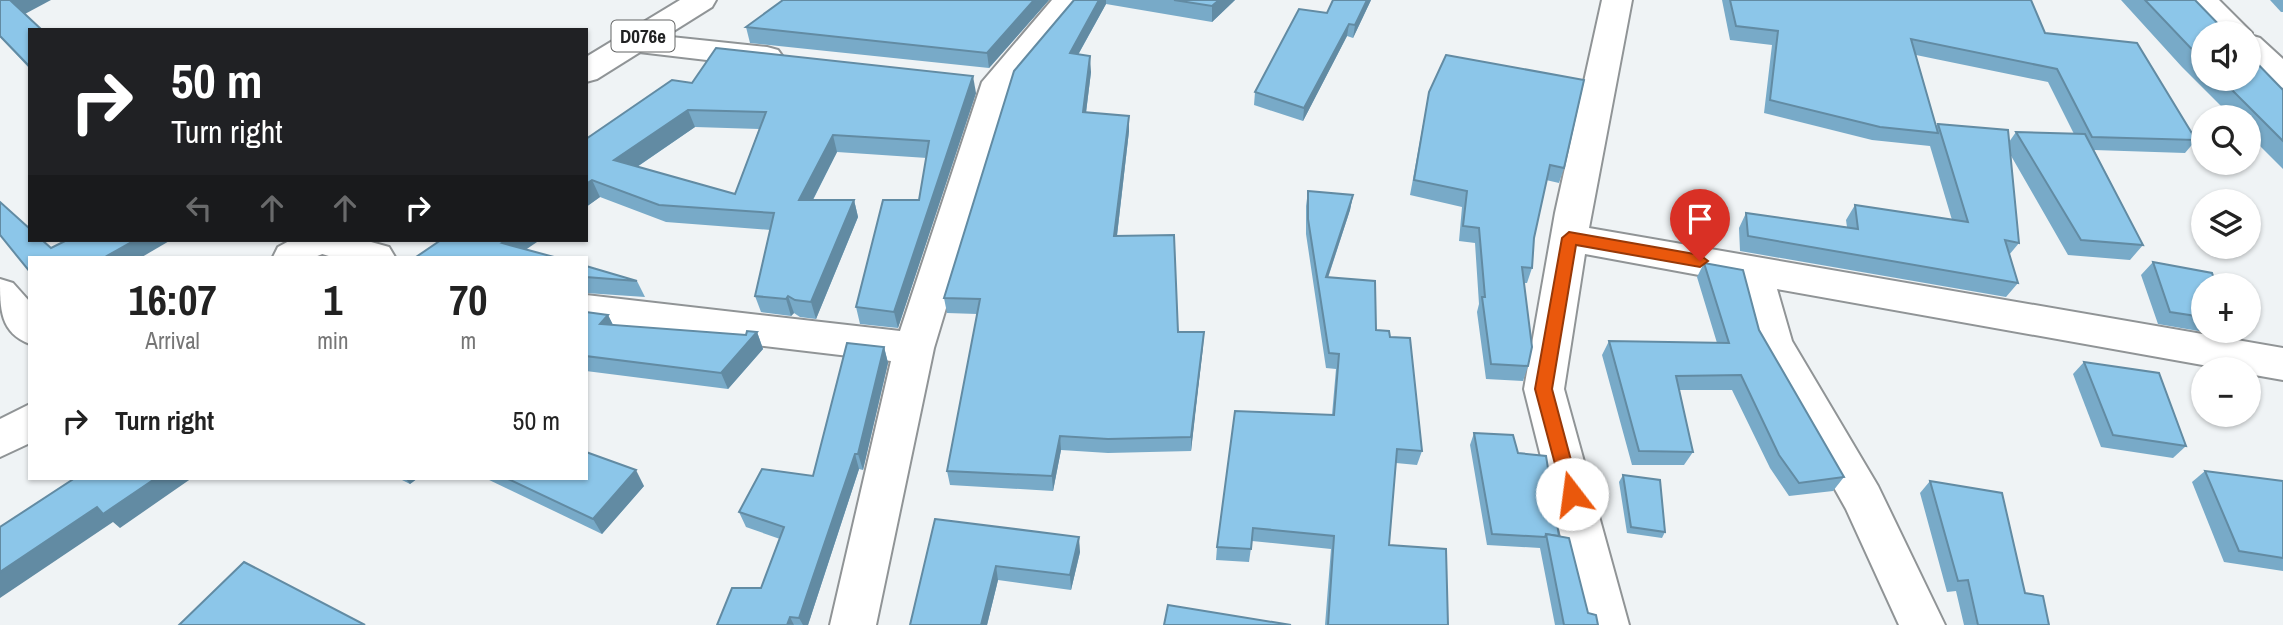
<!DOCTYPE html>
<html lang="en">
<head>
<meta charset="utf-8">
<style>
	body { margin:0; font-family:"Archivo Narrow",sans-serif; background:#f6f6f6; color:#222; height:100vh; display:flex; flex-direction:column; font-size:26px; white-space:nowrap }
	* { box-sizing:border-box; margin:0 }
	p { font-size:23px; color:#767676 }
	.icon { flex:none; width:38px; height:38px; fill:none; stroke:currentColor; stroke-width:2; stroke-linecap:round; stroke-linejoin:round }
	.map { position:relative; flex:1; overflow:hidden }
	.side { position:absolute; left:28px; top:256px; width:560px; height:224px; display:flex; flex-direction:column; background:#fff; border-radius:0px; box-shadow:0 2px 5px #0004 }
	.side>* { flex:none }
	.guide { position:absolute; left:28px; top:28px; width:560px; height:214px; border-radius:0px; box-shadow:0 2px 5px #0004; background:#202124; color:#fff; overflow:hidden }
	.tools { position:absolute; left:2191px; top:21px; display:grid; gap:14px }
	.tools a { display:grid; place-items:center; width:70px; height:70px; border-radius:50%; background:#fff; box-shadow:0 2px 5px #0004; font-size:35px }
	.pin { position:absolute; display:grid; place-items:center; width:60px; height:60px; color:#fff; margin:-72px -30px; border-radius:50% 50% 50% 0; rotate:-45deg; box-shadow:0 0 7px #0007 }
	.pin .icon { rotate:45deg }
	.me { position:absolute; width:77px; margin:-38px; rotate:345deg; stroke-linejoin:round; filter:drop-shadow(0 0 5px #0008) }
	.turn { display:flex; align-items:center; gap:24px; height:147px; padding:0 28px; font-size:32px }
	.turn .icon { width:91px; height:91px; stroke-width:2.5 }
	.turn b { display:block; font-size:49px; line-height:60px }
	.lanes { display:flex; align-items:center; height:66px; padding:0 28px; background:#0003; justify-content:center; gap:35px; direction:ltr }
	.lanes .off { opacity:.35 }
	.eta { display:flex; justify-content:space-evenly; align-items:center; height:119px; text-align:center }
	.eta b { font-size:42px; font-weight:700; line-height:49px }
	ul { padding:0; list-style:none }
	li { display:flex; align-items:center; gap:21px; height:91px; padding:0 28px }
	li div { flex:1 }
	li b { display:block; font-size:26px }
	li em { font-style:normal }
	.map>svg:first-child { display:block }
</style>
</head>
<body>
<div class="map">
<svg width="2283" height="625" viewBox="0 0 2283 625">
	<rect width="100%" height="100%" fill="#eff3f5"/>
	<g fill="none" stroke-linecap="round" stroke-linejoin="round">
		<defs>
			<g id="street">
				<path d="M1052 0H1084L1013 85 934 348 876 625H830L891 361 586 325V295L900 331 982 82Z"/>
				<path d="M1602 0H1632L1589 228 2283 348V380L2249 374V369H2225L1777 289 1792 341 1878 486 1945 625H1899L1846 509 1753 343 1737 282 1585 254 1564 389 1629 625H1583L1524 389 1555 213Z"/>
				<path d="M2186 0H2219L2252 33 2250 35 2260 38 2283 59V88L2272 84 2249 63V33H2218Z"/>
				<path d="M633 33 767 47 778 50 783 57 778 64 767 67 622 50 617 43 622 36Z"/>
				<path d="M301 240H364L389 247 395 257H332L306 249Z"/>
				<path d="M0 279 13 283 30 302V344C0 333 0 309 0 279Z"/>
			</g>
			<g id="primary">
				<path d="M680 0H716L712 7 597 79 586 82V57Z"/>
				<path d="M291 240H337C324 264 297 257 273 257L278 247Z"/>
				<path d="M30 404V443L0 457V419Z"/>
			</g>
		</defs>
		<!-- street casing -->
		<use href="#street" stroke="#909496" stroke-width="4"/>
		<!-- primary casing -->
		<use href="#primary" stroke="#909496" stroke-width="4"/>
		<!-- street -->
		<use href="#street" fill="#fff" fill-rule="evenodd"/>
		<!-- primary -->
		<use href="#primary" fill="#fff" fill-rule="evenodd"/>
	</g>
	<!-- wall -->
	<g fill="#78aac8" fill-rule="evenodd">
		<path d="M0 0 25 14 30 30V69L0 37Z"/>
		<path d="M783 0H1049L989 68 750 43 746 27Z"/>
		<path d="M1074 0H1235L1212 22 1106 4 1078 55 1091 72 1086 113 1129 116V131L1117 236 1178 332H1204L1191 451 1108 453 1061 450 1053 491 950 485 947 471 977 314 947 313 944 298Z"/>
		<path d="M1371 0 1353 38 1347 36 1303 121 1254 105 1255 92 1327 13Z"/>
		<path d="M1722 0H2031L2045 33 2196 140 2185 153 2094 150 2143 245 2130 260 2068 255 2010 154 2019 243 2009 255 2018 283 2006 297 1740 251 1739 228 1746 213 1847 227 1846 220 1855 205 1952 220 1930 146 1872 140 1764 113 1772 45 1730 40ZM1916 55 2048 82 2074 134 2016 132 2009 142 1938 124 1936 126Z"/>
		<path d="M2121 0H2195L2203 33V79H2249L2283 90V169L2249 135V117H2232L2182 67Z"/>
		<path d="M2270 0H2283V12H2281Z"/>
		<path d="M692 83 976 93 898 328 860 324 856 307 919 200 927 158 837 152 813 200H854L858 217 816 319 800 317 794 313 791 316 761 312 755 296 771 230 666 222 600 197 586 207V139ZM695 127 759 129 735 194 637 167Z"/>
		<path d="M1429 92 1564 168 1559 183 1546 180 1534 238 1532 268 1527 283H1524L1528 366 1523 381 1486 379 1477 312 1479 304 1475 243 1459 241 1462 207 1410 195Z"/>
		<path d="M1308 191 1353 195 1350 210 1328 278 1376 330 1422 451 1417 465 1396 463 1389 545 1448 625H1325L1331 549 1252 541 1249 562 1216 560 1217 547 1332 415 1336 369 1326 368 1306 234V206Z"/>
		<path d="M2153 262 2203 285V331H2219L2216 334 2158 324 2141 275Z"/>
		<path d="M1704 263 1759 330 1844 477 1833 491 1789 496 1770 468 1732 390H1679L1693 452 1684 465H1632L1602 355 1609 341 1717 343 1697 277Z"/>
		<path d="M586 266 637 281 645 297 586 293Z"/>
		<path d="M586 312 608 315 613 325 746 335 757 332 763 349 728 389 586 371Z"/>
		<path d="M884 347 888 363 863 470 859 469 808 625H717L761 588 780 539 746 527 739 512 813 476Z"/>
		<path d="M2084 362 2186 446 2173 458 2101 447 2073 374Z"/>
		<path d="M1474 433 1518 453 1559 536 1588 613 1598 625H1555L1540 548 1487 545 1470 445Z"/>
		<path d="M2205 471 2283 481V571L2224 562 2192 482Z"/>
		<path d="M1623 475 1665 532 1662 538 1627 533 1619 482Z"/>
		<path d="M398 478H418L410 484Z"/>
		<path d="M485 478H586L644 486 602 534Z"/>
		<path d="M1930 481 2025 593 2049 625H1964L1956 591 1947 592 1920 493Z"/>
		<path d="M935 519 1080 552 1071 590 998 580 987 625H910Z"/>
	</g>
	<!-- shaded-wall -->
	<g fill="#628ba3">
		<path d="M13 0H51L23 15 11 1Z"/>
		<path d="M1034 0H1049L989 68 987 53Z"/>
		<path d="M1099 0H1106V4L1070 69V53Z"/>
		<path d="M1219 0H1235L1212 22V6Z"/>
		<path d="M1367 0H1371L1353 38 1355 25Z"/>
		<path d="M1349 24 1347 36 1303 121 1304 108Z"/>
		<path d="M1090 56 1091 72 1084 128 1083 112Z"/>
		<path d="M973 76 976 93 898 328 894 312Z"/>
		<path d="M688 110 695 127 622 177 614 160Z"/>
		<path d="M1129 116V131L1115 252 1114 236Z"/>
		<path d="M833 135 837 152 804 217 799 200Z"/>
		<path d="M592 180 600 197 586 207V184Z"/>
		<path d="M1353 195 1350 210 1323 292 1326 277Z"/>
		<path d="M854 200 858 217 816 319 811 302Z"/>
		<path d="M135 240H171L142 257H105Z"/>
		<path d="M507 240H540L515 257 502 243Z"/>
		<path d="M788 296 794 313 791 316 786 299Z"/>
		<path d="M608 315 616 331 600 324Z"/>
		<path d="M757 332 763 349 728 389 721 373Z"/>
		<path d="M1204 332 1203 347 1191 451V437Z"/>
		<path d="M884 347 888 363 863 470 858 454Z"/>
		<path d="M1060 436 1061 450 1053 491 1052 476Z"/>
		<path d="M855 454 859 469 808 625H803L799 618Z"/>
		<path d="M636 470 644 486 602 534 593 519Z"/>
		<path d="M156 478H192L120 528 113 522 0 598V572L97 507Z"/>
		<path d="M405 478H418L410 484Z"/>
		<path d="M1079 537 1080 552 1071 590 1070 575Z"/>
		<path d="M996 566 998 580 987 625H981Z"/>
		<path d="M790 617 794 625H787Z"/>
	</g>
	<!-- building -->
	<g fill="#8cc6e9" stroke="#628ba3" stroke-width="2" fill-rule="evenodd">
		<path d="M0 0H13L11 1 42 30H30V67L0 36Z"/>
		<path d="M783 0H1034L987 53 746 27Z"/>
		<path d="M1074 0H1099L1070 53 1090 56 1083 112 1129 116 1114 236 1174 235 1178 332H1204L1191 437 1108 439 1060 436 1052 476 947 471 980 299 944 298 1014 71Z"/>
		<path d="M1174 0H1219L1212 6Z"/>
		<path d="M1333 0H1367L1355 25 1349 24 1304 108 1255 92 1299 9 1327 13Z"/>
		<path d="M1730 0H2031L2045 33 2137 43 2196 140 2092 137 2057 69 1911 39 1938 133 1880 127 1770 100 1778 31 1736 26Z"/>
		<path d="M2145 0H2195L2227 33H2203V61Z"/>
		<path d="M716 48 973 76 894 312 856 307 883 200H919L929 141 833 135 799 200H854L811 302 795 300 788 296 786 299 755 296 774 213 659 205 592 180 586 184V139L672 80 692 83ZM688 110 766 112 735 194 614 160Z"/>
		<path d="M1446 55 1584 80 1564 168 1550 165 1534 238 1532 268 1522 267 1532 347 1528 366 1491 364 1482 297H1485L1479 228 1463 226 1467 191 1414 180 1429 92Z"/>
		<path d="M2249 55 2283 90V141L2221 79H2249Z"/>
		<path d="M1938 124 2008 130 2019 243 2005 240 2018 283 1748 236 1746 213 1858 229 1855 205 1968 222Z"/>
		<path d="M2016 132 2085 134 2143 245 2081 240Z"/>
		<path d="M1308 191 1353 195 1326 277 1375 281 1376 330 1389 331 1390 337 1410 338 1422 451 1397 449 1389 545 1446 549 1448 625H1328L1334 536 1253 528 1251 549 1217 547 1235 411 1334 415 1339 354 1329 353 1308 219Z"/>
		<path d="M0 202 30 229V240H42L51 248 67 240H135L105 257H30V272L0 235Z"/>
		<path d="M441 240H507L502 243 554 257H416Z"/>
		<path d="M2153 262 2212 273 2216 285H2203V317L2170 312Z"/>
		<path d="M1704 263 1743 270 1759 330 1844 477 1799 483 1779 455 1741 375 1676 376 1693 452 1639 451 1609 341 1729 343Z"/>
		<path d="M586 266 637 281 586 277Z"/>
		<path d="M586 312 608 315 600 324 746 335 747 331 757 332 721 373 586 356Z"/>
		<path d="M847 343 884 347 858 454H855L799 618 790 617 787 625H717L732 588H761L784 527 739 512 762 469 813 476Z"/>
		<path d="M2084 362 2159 373 2186 446 2113 435Z"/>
		<path d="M1474 433 1513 435 1518 453 1546 456 1559 536 1546 534 1545 537 1492 534Z"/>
		<path d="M586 452 636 470 593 519 506 478H586Z"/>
		<path d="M2205 471 2283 481V558L2239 551Z"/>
		<path d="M1623 475 1660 480 1665 532 1631 527Z"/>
		<path d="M75 478H156L103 514 97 507 0 572V527Z"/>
		<path d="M1930 481 2002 493 2025 593 2043 596 2049 625H1978L1968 580 1958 581Z"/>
		<path d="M935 519 1079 537 1070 575 996 566 981 625H910Z"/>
		<path d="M1546 534 1569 538 1588 613 1596 615 1598 625H1564Z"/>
		<path d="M244 562 365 625H179Z"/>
		<path d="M1168 605 1291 625H1164Z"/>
	</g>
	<!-- route -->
	<path fill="#ea580c" stroke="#983908" stroke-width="2" d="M1569 232 1700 255 1708 261 1700 267 1576 245 1552 389 1580 494 1578 499 1572 502 1565 499 1563 494 1535 389 1562 238Z"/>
	<g text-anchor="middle" stroke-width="5" stroke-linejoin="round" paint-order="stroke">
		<!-- shield labels -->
		<rect fill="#fff" stroke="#636464" stroke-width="2" x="611.5" y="20.5" width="63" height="31" rx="5"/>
		<g font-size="19" font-weight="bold" fill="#202122">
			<text x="643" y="43">D076e</text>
		</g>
	</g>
</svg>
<div class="tools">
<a><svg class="icon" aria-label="sound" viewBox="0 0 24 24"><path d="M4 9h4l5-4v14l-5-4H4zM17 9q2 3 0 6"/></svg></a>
<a><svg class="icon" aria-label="search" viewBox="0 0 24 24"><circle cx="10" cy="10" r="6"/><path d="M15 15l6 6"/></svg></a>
<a><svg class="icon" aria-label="layers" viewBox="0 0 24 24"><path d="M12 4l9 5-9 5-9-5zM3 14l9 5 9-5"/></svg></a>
<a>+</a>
<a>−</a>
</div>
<div class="pin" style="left:1700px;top:261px;background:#d93025"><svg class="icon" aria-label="arrive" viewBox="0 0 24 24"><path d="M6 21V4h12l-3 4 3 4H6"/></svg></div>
<svg class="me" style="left:1572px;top:494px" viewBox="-20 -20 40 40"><circle r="19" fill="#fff"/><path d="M0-13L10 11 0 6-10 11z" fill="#ea580c"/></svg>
<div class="guide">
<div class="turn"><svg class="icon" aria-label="right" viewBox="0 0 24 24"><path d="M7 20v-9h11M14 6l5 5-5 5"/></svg><div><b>50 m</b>Turn right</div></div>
<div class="lanes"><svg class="icon off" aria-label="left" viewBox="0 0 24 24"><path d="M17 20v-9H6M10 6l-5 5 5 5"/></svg><svg class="icon off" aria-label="ahead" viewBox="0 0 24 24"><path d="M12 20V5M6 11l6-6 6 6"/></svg><svg class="icon off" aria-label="ahead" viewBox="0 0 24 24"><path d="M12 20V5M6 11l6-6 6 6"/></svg><svg class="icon" aria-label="right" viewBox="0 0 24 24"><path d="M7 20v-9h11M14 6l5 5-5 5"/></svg></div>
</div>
<section class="side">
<div class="eta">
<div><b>16:07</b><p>Arrival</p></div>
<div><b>1</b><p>min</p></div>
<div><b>70</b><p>m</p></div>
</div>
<ul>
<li><svg class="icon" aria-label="right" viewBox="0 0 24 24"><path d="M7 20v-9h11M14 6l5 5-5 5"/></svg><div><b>Turn right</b></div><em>50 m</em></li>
</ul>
</section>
</div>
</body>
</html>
